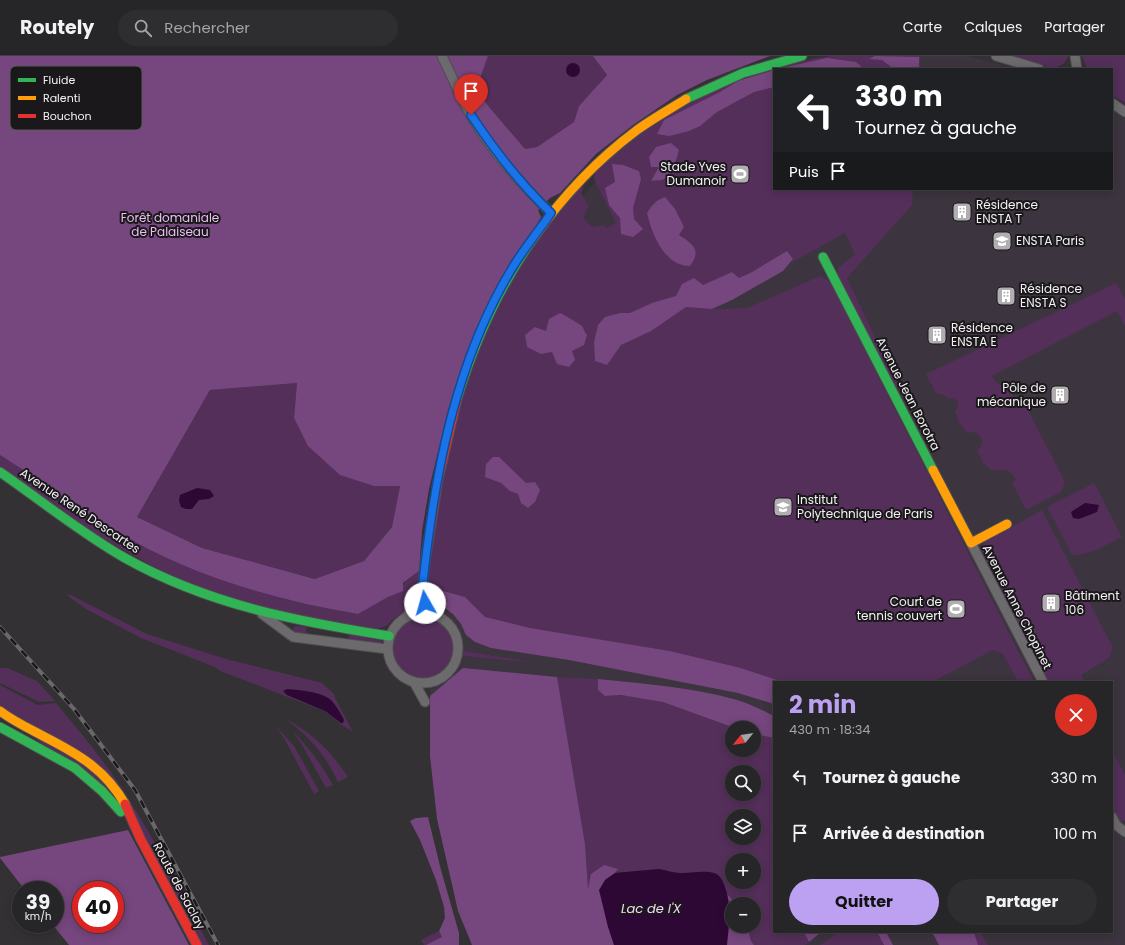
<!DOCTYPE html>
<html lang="fr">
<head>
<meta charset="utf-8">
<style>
	body { margin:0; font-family:Poppins,sans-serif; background:#2e2d2f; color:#f1f3f6; height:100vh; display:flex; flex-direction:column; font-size:15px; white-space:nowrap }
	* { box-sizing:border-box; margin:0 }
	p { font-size:13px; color:#a4a5a7 }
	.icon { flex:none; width:22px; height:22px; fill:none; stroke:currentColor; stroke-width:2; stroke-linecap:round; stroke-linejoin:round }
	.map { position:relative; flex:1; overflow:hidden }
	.side { position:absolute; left:773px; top:625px; width:340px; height:252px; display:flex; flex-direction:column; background:#262527; border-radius:0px; box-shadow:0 2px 10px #0003,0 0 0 1px #424244 }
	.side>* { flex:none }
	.banner { position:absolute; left:773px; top:12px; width:340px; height:122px; border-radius:0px; box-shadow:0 2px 10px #0003,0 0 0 1px #424244; background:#202124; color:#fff; overflow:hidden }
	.needle { width:26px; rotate:240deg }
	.tools { position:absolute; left:725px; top:665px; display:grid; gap:8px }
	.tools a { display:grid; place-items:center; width:36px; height:36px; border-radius:50%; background:#262527; box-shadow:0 2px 10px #0003,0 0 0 1px #424244; font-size:20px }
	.speed { position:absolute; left:12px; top:825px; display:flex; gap:8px; font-size:20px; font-weight:700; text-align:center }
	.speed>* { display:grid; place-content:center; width:52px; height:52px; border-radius:50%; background:#262527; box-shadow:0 2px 10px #0003,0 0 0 1px #424244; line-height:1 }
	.speed small { font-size:10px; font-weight:400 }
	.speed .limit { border:6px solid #d22; background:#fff; color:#111 }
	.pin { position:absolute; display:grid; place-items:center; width:34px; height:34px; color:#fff; margin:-41px -17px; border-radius:50% 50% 50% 0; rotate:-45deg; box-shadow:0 0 4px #0007 }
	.pin .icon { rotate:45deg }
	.me { position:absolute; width:44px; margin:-22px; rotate:353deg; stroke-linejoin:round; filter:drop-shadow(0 0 3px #0008) }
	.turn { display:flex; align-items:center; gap:14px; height:84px; padding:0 16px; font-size:18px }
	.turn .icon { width:52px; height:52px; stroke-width:2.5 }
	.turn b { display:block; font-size:28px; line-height:34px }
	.then { display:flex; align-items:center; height:38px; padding:0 16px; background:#0003; gap:8px; font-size:15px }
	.round { display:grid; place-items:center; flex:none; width:42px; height:42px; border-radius:21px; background:#2e2d2f }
	.summary { display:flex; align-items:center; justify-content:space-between; height:68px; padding:0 16px }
	h1 { font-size:24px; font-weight:700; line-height:30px; color:#bca0f2 }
	.cta { display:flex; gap:8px; margin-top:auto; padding:8px 16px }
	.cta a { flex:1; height:46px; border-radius:24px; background:#bca0f2; color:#111; font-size:16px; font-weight:700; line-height:46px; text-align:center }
	.cta a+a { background:#2e2d2f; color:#f1f3f6 }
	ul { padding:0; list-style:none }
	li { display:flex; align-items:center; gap:12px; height:56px; padding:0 16px }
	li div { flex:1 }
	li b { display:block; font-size:15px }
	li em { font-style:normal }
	header { display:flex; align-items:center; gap:24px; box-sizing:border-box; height:56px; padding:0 20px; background:#262527; border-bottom:1px solid #424244 }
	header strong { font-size:19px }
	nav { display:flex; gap:22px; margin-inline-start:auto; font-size:14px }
	.search { width:280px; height:36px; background:#2e2d2f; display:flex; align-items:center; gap:10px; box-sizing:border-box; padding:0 14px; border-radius:22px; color:#a4a5a7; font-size:15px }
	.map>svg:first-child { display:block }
</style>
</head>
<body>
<header>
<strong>Routely</strong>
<div class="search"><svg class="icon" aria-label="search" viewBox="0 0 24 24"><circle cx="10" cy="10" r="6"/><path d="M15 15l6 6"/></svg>Rechercher</div>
<nav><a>Carte</a><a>Calques</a><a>Partager</a></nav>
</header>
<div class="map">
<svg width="1125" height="889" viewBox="0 0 1125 889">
	<rect width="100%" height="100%" fill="#333134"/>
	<!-- built -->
	<g fill="#3c343e" fill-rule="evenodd">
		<path d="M849 0H967L1020 13H805Z"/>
		<path d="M1112 52 1125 62V889H480L442 732 430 640 426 532 528 206 599 121 774 133H1112ZM774 626H1112V876H774ZM732 672H754V694H732ZM732 716H754V738H732ZM732 760H754V782H732ZM732 804H754V826H732ZM732 848H754V870H732Z"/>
	</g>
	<!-- green -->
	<g fill="#542f5a" fill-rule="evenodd">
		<path d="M488 0H593L607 19 579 50 574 66 537 91 525 93 490 52 476 34Z"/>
		<path d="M831 0H920V13H774V133H913L912 149 847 222 899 331 895 332 838 223V212L855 198 845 177 791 207 793 203 752 216 739 222 732 216 703 229 683 228 676 240 670 242 686 251 712 253 747 252 820 220 830 226 1034 626H1018L1003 598 993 594 932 626H783L741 612 670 595 530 572 485 561 465 541 433 532V534L427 529 431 486 453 375 469 319 489 268 513 221 541 178 579 131H584L581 137 589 150C582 161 582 163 593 171L604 169 607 172 616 167 594 123 595 117C606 107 617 96 629 86 685 43 761 10 831 0Z"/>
		<path d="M1011 0H1068C1060 24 1028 4 1011 0Z"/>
		<path d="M1082 0H1125V47L1112 39V13H1087Z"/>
		<path d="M1116 227 1125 243V270L1117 255 992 320 998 328 1012 338 1020 352 1026 350 1063 422 1065 427 1061 436 1026 454 1012 426 1016 424C1010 413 1004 413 992 415L983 407 977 394C985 389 983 380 975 376L969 377C962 372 957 364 955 355L958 352V346L953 342 948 343 944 339 936 337 926 318Z"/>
		<path d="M297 327 294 362 374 430H400L392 471 364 505 316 523 202 492 137 461 210 334Z"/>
		<path d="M0 399C49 430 96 465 148 493 213 526 286 546 358 558L388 541 419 515 418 531 411 552 396 561 386 570 374 574 291 559 204 533 160 514 102 482 0 414Z"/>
		<path d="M1094 427 1122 481C1106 489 1090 500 1072 499L1047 451Z"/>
		<path d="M1042 454 1113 592 1109 602 1081 619 1085 626H1046L982 500V490L986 485Z"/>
		<path d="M69 538 147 578 226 603 322 627 334 638V640L353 676 345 671 324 655 220 615 215 611 141 582 86 553 68 540Z"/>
		<circle cx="422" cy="591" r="31"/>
		<path d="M295 570 307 571 305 580 296 579 293 575V573Z"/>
		<path d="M349 578 382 585 381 587 378 588 350 583 348 582Z"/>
		<path d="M463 595 537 607 464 600 462 598Z"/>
		<path d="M0 612H7L37 625 55 645 39 646 0 627Z"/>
		<path d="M557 621 598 623V634L605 640C651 636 693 656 735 672H732V694H754V678L774 682V876H804L809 886 805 889H754L751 885 746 870H754V848H737L727 838 723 824 715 817 710 816 679 817 659 813 615 817 618 813 588 835 585 788ZM732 716H754V738H732ZM732 760H754V782H732ZM732 804H754V826H732Z"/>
		<path d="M0 629 38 649 56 647C82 678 107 708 128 742 158 789 183 840 209 889H201L139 770 0 652Z"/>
		<path d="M286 663C312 677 332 696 348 721L338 726C326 699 309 681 286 663Z"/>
		<path d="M274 668 294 690 319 735 314 738 284 682Z"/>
		<path d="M292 675C309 691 321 708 333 729L326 732 301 687Z"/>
		<path d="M1112 694 1125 719V764L1119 767 1112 754Z"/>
		<path d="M439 875 442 881 426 889H424L421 884Z"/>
		<path d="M839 876H877L884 889H820Z"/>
		<path d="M974 876H981L988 889H978Z"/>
	</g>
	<!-- forest -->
	<g fill="#76467e" fill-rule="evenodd">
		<path d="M0 0H488L476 34 490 52 525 93 537 91 574 66 579 50 607 19 593 0H770L707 24 677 39 633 69 596 98 560 137 550 142 538 154 541 161 467 295 448 354 429 433 422 475 419 515 403 527V535L388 541 358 558C286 546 213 526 148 493 96 465 49 430 0 399ZM297 327 294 362 308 390 340 419 374 430H400L392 471 364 505 315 523 202 492 137 461 210 334Z"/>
		<path d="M875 0 919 1V13H894L882 4 869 3Z"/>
		<path d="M827 2 856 6 864 13H777Z"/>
		<path d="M774 14V31L754 36 717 56 700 70 689 75 669 80 657 78 664 64 720 36 738 25Z"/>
		<path d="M671 87 679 94C677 101 673 116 667 121 663 125 656 124 651 125L659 111H651L649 101 656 91Z"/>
		<path d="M612 108 623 109 639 115 641 123 633 152 634 163 643 173 633 181 621 178 620 162 609 149 605 132 615 126Z"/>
		<path d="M665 141 675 153 684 171 679 179C693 188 702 194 690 210 664 210 652 178 647 157 652 149 656 144 665 141Z"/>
		<path d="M787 195 793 203 783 215 732 244 712 253 686 251 651 275 621 289 607 309 595 305 594 286 598 269 605 261 620 257H630L652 247 676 240 682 228 694 222 703 229 732 216 739 222 752 216Z"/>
		<path d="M560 257C563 258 581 269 582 270 584 273 585 277 587 279L584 289 572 295 575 304 569 311 557 308 552 296 541 298 527 291 525 279 535 271 546 275 549 263Z"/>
		<path d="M493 401H499L526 427 535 426 540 434 535 446 528 452 521 447 518 438 510 435 501 427 485 421 486 408Z"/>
		<path d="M433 532 465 541 485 561 530 572 670 595 741 612 783 626H774V648L738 637 569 604 491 592 475 586 466 579 461 568 453 558 437 546 433 541Z"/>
		<path d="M463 612 557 621 585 788 588 833 591 818 604 809 618 813 615 817 605 824 614 889H472L458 855 437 763 430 700V640Z"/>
		<path d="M598 623C645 628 692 631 737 644 750 648 762 654 774 660V682L754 678V672H735L663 646 621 639 605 640 598 634Z"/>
		<path d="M428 761 441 814 459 877V889H426L442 881 439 875 445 862 444 851 436 824 420 784 410 765 416 762Z"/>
		<path d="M128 774 189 889H69L52 868H55V834H25L0 802V801ZM81 834H115V868H81Z"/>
		<path d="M727 838 737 848H732V870H747L751 885 754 889H727Z"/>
		<path d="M804 876H821L809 886Z"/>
		<path d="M877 876H886L893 889H884Z"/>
		<path d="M932 876H974L978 889H939Z"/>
	</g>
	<!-- water -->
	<g fill="#2e0834">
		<circle cx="573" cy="14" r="7"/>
		<path d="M197 432 210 434 214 440 209 443 199 444 192 453H186L181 451 179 445 180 439Z"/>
		<path d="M1085 447 1099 449 1097 456 1079 463 1073 462 1071 456Z"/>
		<path d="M287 633C300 634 324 636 332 645 337 651 341 658 344 664L343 667H341L325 655 287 639 283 635Z"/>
		<path d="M659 813C666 814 673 817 680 817 690 817 705 814 714 817 721 819 722 825 725 831 732 850 729 869 727 889H614L608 871 599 834 605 824 615 817Z"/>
	</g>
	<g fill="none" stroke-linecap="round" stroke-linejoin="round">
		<defs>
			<g id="street">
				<path d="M442 0C451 19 460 39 470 58 490 93 522 129 551 157"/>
				<path d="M996 0 1039 13"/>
				<path d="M1075 0 1077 13"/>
				<path d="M1112 47 1125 56"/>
				<path d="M971 487 1043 626"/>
				<circle cx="423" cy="592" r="35"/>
				<path d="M262 558 293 581 387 593"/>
				<path d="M407 560 415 549 421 537"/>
				<path d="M414 626 425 646"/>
				<path d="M1112 761 1116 769 1125 776"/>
			</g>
			<g id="fast">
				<path d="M686 43 743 17 802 0"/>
				<path d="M823 201 933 414"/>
				<path d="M457 343C475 284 499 230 535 180"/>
				<path d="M0 416C42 445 81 477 125 502 209 549 296 565 389 580"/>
				<path d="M0 671 75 712 102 735 121 756"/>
			</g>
			<g id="slow">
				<path d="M535 180C563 140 597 104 637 74 652 63 670 53 686 43"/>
				<path d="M933 414 971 487 1007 468"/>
				<path d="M0 655C13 665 28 672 43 680 78 698 105 713 125 748"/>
			</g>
			<g id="jam">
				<path d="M430 557 425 547 422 535 425 507 438 424 457 343"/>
				<path d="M125 748 140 782 197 889"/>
			</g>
		</defs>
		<!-- street casing -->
		<use href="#street" stroke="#4f4d4f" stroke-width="11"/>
		<!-- fast casing -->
		<use href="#fast" stroke="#4f4d4f" stroke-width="11"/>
		<!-- slow casing -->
		<use href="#slow" stroke="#4f4d4f" stroke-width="11"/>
		<!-- jam casing -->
		<use href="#jam" stroke="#4f4d4f" stroke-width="11"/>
		<!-- street -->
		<use href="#street" stroke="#6c6a6c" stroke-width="9"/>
		<!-- fast -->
		<use href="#fast" stroke="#30b455" stroke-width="9"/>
		<!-- slow -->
		<use href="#slow" stroke="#ff9f0a" stroke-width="9"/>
		<!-- jam -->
		<use href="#jam" stroke="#e5322d" stroke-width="9"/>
		<defs>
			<path id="rail" d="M0 571 74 653 135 734 218 889"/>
		</defs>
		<!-- rail casing -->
		<use href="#rail" stroke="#6a686a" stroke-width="4"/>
		<!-- rail -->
		<use href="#rail" stroke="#1b181b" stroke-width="2.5" stroke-dasharray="8" stroke-linecap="butt"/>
	</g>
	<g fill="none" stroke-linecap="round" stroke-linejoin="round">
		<defs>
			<path id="route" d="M425 547 422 535C434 422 454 304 516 206 527 189 540 173 551 157 520 128 495 95 471 59"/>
		</defs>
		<!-- route casing -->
		<use href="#route" stroke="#114b97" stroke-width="10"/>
		<!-- route -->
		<use href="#route" stroke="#1a73e8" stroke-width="7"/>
	</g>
	<!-- icons -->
	<defs>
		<symbol id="stadium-square" viewBox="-11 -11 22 22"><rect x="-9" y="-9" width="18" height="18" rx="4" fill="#b0aeb1" stroke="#1b181b"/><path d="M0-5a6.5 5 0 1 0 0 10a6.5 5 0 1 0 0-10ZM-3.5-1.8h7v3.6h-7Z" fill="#fff"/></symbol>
		<symbol id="building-square" viewBox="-11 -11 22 22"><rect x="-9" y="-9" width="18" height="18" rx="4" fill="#b0aeb1" stroke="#1b181b"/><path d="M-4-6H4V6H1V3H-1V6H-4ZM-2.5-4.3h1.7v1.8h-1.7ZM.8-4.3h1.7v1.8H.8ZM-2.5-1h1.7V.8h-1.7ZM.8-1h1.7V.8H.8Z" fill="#fff"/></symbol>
		<symbol id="university-square" viewBox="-11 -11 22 22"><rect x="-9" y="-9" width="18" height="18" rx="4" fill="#b0aeb1" stroke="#1b181b"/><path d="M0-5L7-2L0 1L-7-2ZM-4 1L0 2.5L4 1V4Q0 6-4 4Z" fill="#fff"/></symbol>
	</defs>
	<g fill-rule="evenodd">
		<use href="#stadium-square" x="729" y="107" width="22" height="22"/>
		<use href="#building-square" x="951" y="145" width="22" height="22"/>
		<use href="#university-square" x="991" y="174" width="22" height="22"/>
		<use href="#building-square" x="995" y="229" width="22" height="22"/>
		<use href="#building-square" x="926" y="268" width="22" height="22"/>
		<use href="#building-square" x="1049" y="328" width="22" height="22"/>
		<use href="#university-square" x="772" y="440" width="22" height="22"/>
		<use href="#building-square" x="1040" y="536" width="22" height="22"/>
		<use href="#stadium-square" x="945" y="542" width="22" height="22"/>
	</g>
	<g text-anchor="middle" stroke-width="4" stroke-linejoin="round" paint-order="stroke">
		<!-- poi labels -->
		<g font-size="12" fill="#f4f1f4" stroke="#1b181b" text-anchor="start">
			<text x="726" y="115" text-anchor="end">Stade Yves<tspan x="726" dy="14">Dumanoir</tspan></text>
			<text x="976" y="153">Résidence<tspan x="976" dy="14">ENSTA T</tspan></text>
			<text x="1016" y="189">ENSTA Paris</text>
			<text x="1020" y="237">Résidence<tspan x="1020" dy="14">ENSTA S</tspan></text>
			<text x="951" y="276">Résidence<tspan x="951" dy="14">ENSTA E</tspan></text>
			<text x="1046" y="336" text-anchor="end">Pôle de<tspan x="1046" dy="14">mécanique</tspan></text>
			<text x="797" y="448">Institut<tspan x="797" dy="14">Polytechnique de Paris</tspan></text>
			<text x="1065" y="544">Bâtiment<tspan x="1065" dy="14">106</tspan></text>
			<text x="942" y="550" text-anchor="end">Court de<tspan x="942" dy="14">tennis couvert</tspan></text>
		</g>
		<!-- park labels -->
		<g font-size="12" fill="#ecbef4" stroke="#1b181b">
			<text x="170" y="166">Forêt domaniale<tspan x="170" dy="14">de Palaiseau</tspan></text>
		</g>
		<!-- street labels -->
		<g font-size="12" fill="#f4f1f4" stroke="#1b181b">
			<text transform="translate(908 338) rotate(63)" y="4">Avenue Jean Borotra</text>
			<text transform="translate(80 455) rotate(34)" y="4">Avenue René Descartes</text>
			<text transform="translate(1017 551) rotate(63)" y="4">Avenue Anne Chopinet</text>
			<text transform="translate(179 830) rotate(62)" y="4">Route de Saclay</text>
		</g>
		<!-- water labels -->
		<g font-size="13" font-style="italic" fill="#f5d6fa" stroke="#1b181b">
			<text x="651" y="857">Lac de l'X</text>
		</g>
	</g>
	<!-- legend -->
	<rect x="10" y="10" width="132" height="64" rx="6" fill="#1b181b" stroke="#5c595c" stroke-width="1"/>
	<rect x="18" y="22" width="18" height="4" fill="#30b455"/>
	<rect x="18" y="40" width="18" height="4" fill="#ff9f0a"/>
	<rect x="18" y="58" width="18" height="4" fill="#e5322d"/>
	<g font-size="11" fill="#f4f1f4">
		<text x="43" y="28">Fluide</text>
		<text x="43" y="46">Ralenti</text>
		<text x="43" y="64">Bouchon</text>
	</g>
</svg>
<div class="tools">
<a><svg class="needle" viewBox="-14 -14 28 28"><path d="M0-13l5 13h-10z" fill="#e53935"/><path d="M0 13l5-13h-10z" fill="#a4a5a7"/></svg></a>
<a><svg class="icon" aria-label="search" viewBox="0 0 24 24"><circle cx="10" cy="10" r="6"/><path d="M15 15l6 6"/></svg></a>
<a><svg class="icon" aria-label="layers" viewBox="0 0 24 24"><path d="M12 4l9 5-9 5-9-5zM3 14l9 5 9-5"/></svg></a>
<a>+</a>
<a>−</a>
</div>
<div class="speed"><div>39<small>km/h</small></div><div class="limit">40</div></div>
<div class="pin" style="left:471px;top:59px;background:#d93025"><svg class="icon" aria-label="arrive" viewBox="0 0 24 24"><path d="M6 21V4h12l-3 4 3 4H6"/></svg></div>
<svg class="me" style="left:425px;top:547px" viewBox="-20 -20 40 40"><circle r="19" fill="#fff"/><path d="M0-13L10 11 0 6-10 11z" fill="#1a73e8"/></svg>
<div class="banner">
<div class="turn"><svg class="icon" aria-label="left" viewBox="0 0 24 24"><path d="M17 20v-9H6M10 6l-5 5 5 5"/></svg><div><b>330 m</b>Tournez à gauche</div></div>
<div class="then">Puis<svg class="icon" aria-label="arrive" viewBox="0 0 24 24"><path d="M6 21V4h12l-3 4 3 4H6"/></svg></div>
</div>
<section class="side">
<div class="summary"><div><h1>2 min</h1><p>430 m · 18:34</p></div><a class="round" style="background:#d93025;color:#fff"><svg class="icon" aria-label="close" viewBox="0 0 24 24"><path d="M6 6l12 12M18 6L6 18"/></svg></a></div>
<ul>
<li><svg class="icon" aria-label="left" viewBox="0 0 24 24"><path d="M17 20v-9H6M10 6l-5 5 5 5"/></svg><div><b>Tournez à gauche</b></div><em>330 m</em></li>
<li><svg class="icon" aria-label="arrive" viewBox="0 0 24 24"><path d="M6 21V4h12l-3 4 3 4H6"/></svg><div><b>Arrivée à destination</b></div><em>100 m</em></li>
</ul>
<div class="cta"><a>Quitter</a><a>Partager</a></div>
</section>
</div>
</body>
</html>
